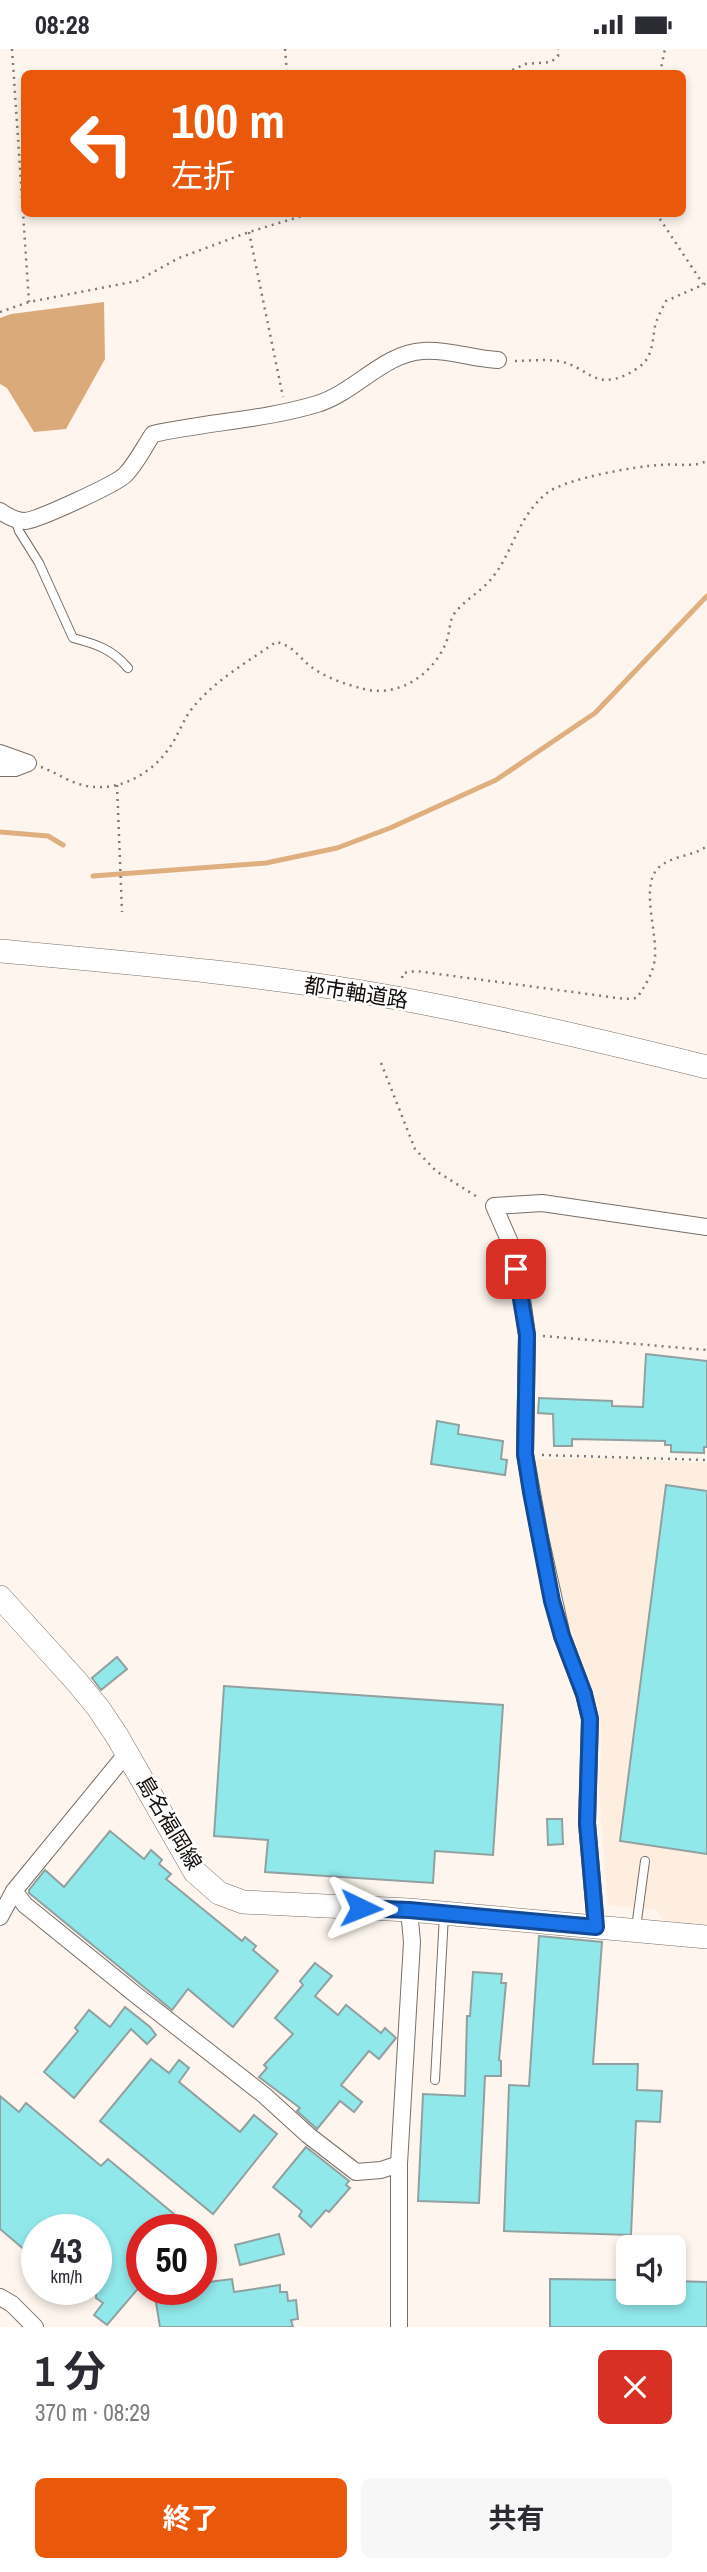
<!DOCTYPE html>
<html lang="ja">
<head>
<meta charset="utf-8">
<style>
	body { margin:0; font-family:"Archivo Narrow","Noto Sans JP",sans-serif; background:#f7f7f7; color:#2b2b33; height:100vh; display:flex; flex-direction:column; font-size:26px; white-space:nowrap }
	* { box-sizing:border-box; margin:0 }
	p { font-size:23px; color:#7c7c81 }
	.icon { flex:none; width:38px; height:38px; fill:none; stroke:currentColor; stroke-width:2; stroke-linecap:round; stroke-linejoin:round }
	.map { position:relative; height:2278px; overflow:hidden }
	.drawer { display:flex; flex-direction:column; background:#fff; flex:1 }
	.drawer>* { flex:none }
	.hud { position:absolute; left:21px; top:21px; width:665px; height:147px; border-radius:10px; box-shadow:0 4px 10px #0003; background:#ea580c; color:#fff; overflow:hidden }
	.controls { position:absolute; left:616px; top:2186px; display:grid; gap:14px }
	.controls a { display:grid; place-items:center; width:70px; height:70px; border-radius:10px; background:#fff; box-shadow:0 4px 10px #0003; font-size:35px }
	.speed { position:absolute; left:21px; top:2165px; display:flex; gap:14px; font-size:35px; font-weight:700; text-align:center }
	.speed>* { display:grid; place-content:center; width:91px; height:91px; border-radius:50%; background:#fff; box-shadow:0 4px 10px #0003; line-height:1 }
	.speed small { font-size:18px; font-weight:400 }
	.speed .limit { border:10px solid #d22; background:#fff; color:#111 }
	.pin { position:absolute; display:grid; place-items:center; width:60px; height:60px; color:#fff; margin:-30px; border-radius:14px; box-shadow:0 4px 10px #0006 }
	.me { position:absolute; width:77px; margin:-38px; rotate:92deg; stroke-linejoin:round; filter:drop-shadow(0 0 5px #0008) }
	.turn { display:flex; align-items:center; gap:24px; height:147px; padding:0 35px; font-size:32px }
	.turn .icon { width:91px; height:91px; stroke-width:2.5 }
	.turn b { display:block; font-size:49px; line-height:60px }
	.round { display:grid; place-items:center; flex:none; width:74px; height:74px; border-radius:10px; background:#f7f7f7 }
	.head { display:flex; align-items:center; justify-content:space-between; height:119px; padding:0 35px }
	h1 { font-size:42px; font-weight:700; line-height:52px }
	.button { display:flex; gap:14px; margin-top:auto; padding:14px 35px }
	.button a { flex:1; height:80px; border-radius:10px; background:#ea580c; color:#fff; font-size:28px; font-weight:700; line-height:80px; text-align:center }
	.button a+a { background:#f7f7f7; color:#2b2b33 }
	.status { display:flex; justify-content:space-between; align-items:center; height:49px; padding:0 35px; background:#fff; direction:ltr }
	.status svg { height:19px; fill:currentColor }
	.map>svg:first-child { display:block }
</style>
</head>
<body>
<div class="status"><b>08:28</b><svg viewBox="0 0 49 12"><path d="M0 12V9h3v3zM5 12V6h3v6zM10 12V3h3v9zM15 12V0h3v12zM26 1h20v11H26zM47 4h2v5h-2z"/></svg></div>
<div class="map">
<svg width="707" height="2278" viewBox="0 0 707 2278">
	<rect width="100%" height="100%" fill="#fef6ee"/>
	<!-- built -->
	<path fill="#feeedf" d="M611 1409 707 1414V1876L664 1873 657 1861 608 1856 599 1741 601 1700 600 1669 595 1646 564 1562 533 1410Z"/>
	<!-- forest -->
	<path fill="#dbaa7b" d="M104 253 105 310 66 380 34 383 7 339 0 335V269L11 265Z"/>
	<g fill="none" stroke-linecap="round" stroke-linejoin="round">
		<!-- stream -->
		<g stroke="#e0af80" stroke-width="5">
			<path d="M0 783 48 787 63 796"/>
			<path d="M93 827 266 814 337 799 390 779 496 731 595 664 707 547"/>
		</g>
	</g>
	<!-- building -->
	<g fill="#91e8ea" stroke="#91a0a0" stroke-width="2">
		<path d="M646 1305 707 1312V1398H704V1404L671 1403V1396H665V1392L572 1390V1397H554L553 1365 538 1364 539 1349 612 1352V1357L643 1358Z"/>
		<path d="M437 1372 459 1376 458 1385 503 1392 501 1410 507 1411 505 1426 431 1415Z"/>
		<path d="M666 1436 707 1442V1805L620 1792Z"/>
		<path d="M117 1608 127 1620 101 1641 92 1629Z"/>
		<path d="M224 1637 503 1656 493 1806 435 1802 433 1834 265 1823 268 1791 214 1787Z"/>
		<path d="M547 1770H562L563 1795 548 1796Z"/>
		<path d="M110 1782 144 1810 151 1801 162 1811 159 1815 171 1825 166 1830 242 1892 245 1888 256 1897 253 1901 278 1922 233 1978 188 1940 172 1961 29 1844V1841L45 1821 64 1838Z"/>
		<path d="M539 1887 602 1893 593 2015H638L637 2041 662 2042 660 2073 636 2072 631 2186 504 2182 509 2036 529 2037Z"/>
		<path d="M315 1914 332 1927 315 1947 338 1966 346 1956 381 1984 385 1979 396 1989 379 2010 369 2002 341 2036 362 2053 354 2063 340 2052 317 2080 297 2062 300 2059 259 2028 267 2019 264 2016 293 1985 275 1969 303 1936 300 1932Z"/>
		<path d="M473 1923 502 1925 501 1934H506L499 2011 501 2012V2027H485L479 2154 418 2152 423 2045 465 2047 467 1967H470Z"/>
		<path d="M125 1958 150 1978 156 1986 147 1995 131 1980 74 2049 44 2023 78 1982 75 1979 89 1961 110 1978Z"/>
		<path d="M151 2010 169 2024 179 2011 189 2019 179 2033 240 2083 254 2066 277 2085 213 2165 100 2072Z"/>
		<path d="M0 2047 19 2063 26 2054 101 2117 108 2110 192 2180H142V2235L107 2276 94 2266 103 2254 96 2249V2180H37V2205L29 2198 26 2202 0 2180Z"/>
		<path d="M306 2098 349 2132 346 2136 350 2139 329 2163 326 2161 311 2178 299 2167 302 2162 273 2138Z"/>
		<path d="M279 2185 284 2205 240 2216 235 2196Z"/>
		<path d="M232 2230 234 2243 280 2236V2243H287L288 2252 296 2251 298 2270 291 2271 293 2278H160L154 2241 201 2240V2234Z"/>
		<path d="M550 2230 628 2231V2244H674V2232L707 2233V2278H550Z"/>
	</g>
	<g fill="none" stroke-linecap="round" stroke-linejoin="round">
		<defs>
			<g id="service">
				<path d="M15 470 19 482 39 514 73 589C96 595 112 600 128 619"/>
				<path d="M636 1879 645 1812"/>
				<path d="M435 2031 444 1866"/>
			</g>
			<g id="minor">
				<path d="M0 462C7 467 16 472 25 472 38 471 116 435 125 426 136 415 144 398 153 385 207 373 264 371 317 355 354 344 384 304 423 302 448 300 473 310 498 311"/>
				<path d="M0 704 28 714 15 719H0"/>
				<path d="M14 1842 25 1856 136 1946 264 2046 308 2086 356 2123 381 2121 399 2115"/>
				<path d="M0 1868 14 1842 127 1704"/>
				<path d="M596 1878 587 1774 590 1670 584 1645 562 1587 540 1488 525 1405 527 1286 521 1242 512 1198 494 1157 542 1154 707 1178"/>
				<path d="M0 2248 12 2255 35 2278"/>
				<path d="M399 2278V2115L412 1893 409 1861"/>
			</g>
			<g id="secondary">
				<path d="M0 902C130 914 262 925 391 948 497 967 602 992 707 1018"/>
				<path d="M0 1548 77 1633 99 1660 117 1687 195 1823 219 1844 243 1853 409 1861 707 1888"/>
			</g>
		</defs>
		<!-- service casing -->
		<use href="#service" stroke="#786f67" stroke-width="10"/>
		<!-- minor casing -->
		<use href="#minor" stroke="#786f67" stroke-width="18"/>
		<!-- secondary casing -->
		<use href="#secondary" stroke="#786f67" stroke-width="24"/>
		<!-- path -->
		<g stroke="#807a75" stroke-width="2.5" stroke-dasharray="2 5" stroke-linecap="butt">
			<path d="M12 0 29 253"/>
			<path d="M285 0 287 24"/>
			<path d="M506 24 525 15 551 13 558 7V0"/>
			<path d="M660 24 665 0"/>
			<path d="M656 164 703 235"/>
			<path d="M249 183 283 348"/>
			<path d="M0 263 29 253 137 232 179 209 249 183 312 164"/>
			<path d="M515 312C529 312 544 310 558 312 588 317 593 342 628 325 635 321 644 316 648 308 653 298 653 288 655 277 657 269 662 260 666 252L707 234"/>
			<path d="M41 718C53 722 64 730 76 734 111 747 150 728 170 698 179 685 184 668 195 656 217 630 249 612 276 593 292 596 298 607 310 617 324 628 347 636 364 640 400 649 435 624 447 591 450 582 449 573 454 565 464 551 481 543 492 529 513 504 517 468 547 444 564 430 636 417 660 416 676 414 692 419 707 412"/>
			<path d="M117 736 122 863"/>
			<path d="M402 929 403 924 416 922 625 950 637 949C644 938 651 928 654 915 660 888 639 839 658 819 672 806 692 808 707 797"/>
			<path d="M381 1014 415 1100 436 1122 479 1149"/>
			<path d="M543 1287 707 1301"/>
			<path d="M542 1406 707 1411"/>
		</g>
		<!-- service -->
		<use href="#service" stroke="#fff" stroke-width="8"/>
		<!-- minor -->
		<use href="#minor" stroke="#fff" stroke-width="16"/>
		<!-- secondary -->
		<use href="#secondary" stroke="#fff" stroke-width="23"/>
	</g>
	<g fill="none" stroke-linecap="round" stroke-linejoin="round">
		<defs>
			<path id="route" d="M361 1859 409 1861 596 1878 587 1774 590 1670 584 1645 562 1587 552 1552 531 1443 525 1405 527 1286 516 1220"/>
		</defs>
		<!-- route casing -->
		<use href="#route" stroke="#114b97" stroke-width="18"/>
		<!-- route -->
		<use href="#route" stroke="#1a73e8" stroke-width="12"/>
	</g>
	<g text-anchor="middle" stroke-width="5" stroke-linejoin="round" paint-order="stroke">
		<!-- street labels -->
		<g font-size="21" fill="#120e0b" stroke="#fff">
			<text transform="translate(356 944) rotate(9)" y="7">都市軸道路</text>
			<text transform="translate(169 1774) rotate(59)" y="7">島名福岡線</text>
		</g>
	</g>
</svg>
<div class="controls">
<a><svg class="icon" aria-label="sound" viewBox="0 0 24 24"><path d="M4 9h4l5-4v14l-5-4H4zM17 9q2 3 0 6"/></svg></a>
</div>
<div class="speed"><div>43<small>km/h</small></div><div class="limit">50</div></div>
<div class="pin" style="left:516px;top:1220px;background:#d93025"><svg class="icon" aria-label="arrive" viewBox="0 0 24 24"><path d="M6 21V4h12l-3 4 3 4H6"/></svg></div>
<svg class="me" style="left:361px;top:1859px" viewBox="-20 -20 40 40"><path d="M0-17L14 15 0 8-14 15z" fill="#1a73e8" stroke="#fff" stroke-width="4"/></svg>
<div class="hud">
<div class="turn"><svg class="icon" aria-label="left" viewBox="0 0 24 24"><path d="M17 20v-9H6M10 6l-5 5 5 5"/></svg><div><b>100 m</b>左折</div></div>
</div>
</div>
<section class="drawer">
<div class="head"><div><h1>1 分</h1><p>370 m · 08:29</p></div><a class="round" style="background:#d93025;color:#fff"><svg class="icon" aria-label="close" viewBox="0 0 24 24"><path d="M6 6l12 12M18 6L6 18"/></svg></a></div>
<div class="button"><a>終了</a><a>共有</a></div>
</section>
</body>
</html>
